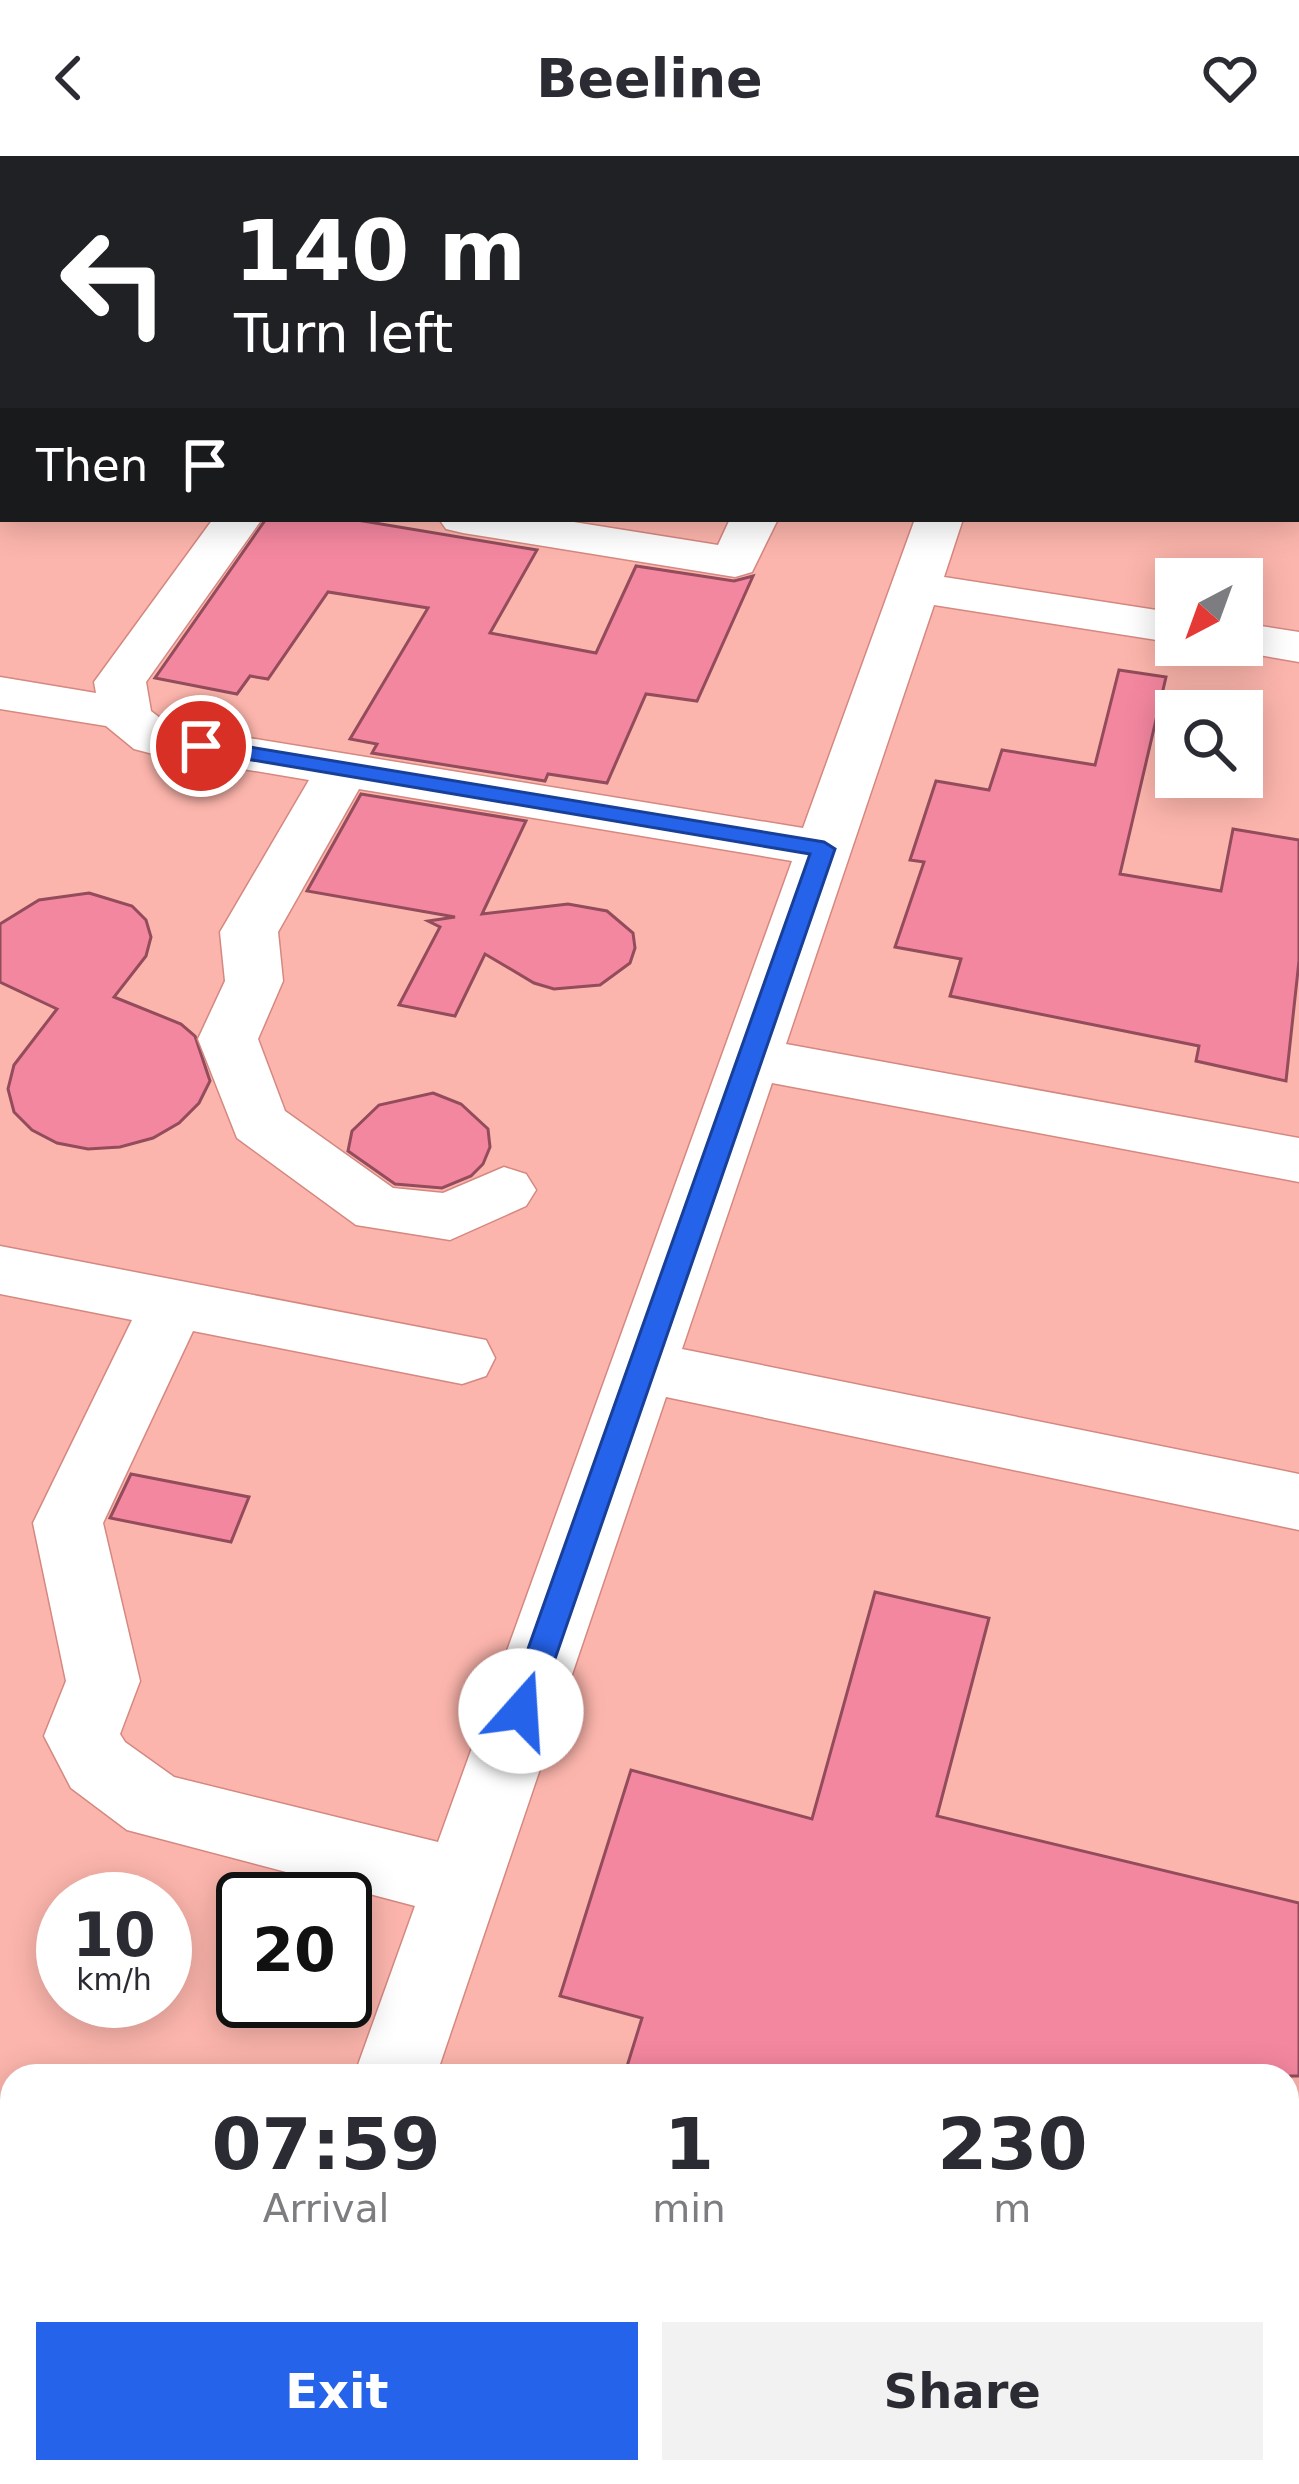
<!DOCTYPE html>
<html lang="en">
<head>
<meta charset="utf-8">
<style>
	body { margin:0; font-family:"DejaVu Sans",sans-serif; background:#f2f2f3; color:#2b2b33; height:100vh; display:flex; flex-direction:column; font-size:45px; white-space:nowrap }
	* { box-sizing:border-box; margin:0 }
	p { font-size:39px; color:#7c7c81 }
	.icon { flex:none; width:66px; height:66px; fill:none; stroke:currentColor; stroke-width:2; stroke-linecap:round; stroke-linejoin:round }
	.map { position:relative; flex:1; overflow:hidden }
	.panel { position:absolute; left:0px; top:1908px; width:1299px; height:420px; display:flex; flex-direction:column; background:#fff; border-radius:36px 36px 0 0; box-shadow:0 6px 30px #0003 }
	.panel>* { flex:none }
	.top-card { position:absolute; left:0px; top:0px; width:1299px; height:366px; box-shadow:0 6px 30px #0003; background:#202124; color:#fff; overflow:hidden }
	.needle { width:78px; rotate:221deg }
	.tools { position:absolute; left:1155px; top:402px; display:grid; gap:24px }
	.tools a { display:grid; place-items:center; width:108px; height:108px; border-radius:0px; background:#fff; box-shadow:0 6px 30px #0003; font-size:60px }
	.speed { position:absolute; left:36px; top:1716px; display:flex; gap:24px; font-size:60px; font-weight:700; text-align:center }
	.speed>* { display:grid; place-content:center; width:156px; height:156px; border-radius:50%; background:#fff; box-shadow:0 6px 30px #0003; line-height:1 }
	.speed small { font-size:30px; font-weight:400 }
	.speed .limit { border:6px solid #111; border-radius:18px; background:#fff; color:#111 }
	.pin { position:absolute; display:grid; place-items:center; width:102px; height:102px; color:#fff; margin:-51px; border:6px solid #fff; border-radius:50%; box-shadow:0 3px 12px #0007 }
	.me { position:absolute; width:132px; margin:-66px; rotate:19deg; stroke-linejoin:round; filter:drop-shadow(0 0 9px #0008) }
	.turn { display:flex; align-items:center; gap:42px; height:252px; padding:0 36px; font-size:54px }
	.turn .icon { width:156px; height:156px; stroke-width:2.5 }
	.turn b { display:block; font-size:84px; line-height:102px }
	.then { display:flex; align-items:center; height:114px; padding:0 36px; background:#0003; gap:24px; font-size:45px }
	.eta { display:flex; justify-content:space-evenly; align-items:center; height:204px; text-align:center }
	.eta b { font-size:72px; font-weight:700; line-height:84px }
	.button { display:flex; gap:24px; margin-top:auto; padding:24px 36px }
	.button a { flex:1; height:138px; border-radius:0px; background:#2563eb; color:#fff; font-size:48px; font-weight:700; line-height:138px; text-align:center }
	.button a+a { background:#f2f2f3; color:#2b2b33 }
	header { display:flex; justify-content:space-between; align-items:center; height:156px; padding:0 36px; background:#fff; font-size:54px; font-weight:700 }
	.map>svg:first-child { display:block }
</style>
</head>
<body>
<header><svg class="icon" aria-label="back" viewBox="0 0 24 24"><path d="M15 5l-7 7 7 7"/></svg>Beeline<svg class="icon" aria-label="heart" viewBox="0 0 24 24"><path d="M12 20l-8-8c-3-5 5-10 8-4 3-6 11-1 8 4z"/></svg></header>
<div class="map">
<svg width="1299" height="2328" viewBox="0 0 1299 2328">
	<rect width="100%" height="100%" fill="#f5c3bd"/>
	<!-- built -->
	<path fill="#fcb5ac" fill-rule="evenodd" d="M0 0H1299V2328H0ZM3 3H1296V363H3ZM1176 423H1242V489H1176ZM1176 555H1242V621H1176ZM63 1743H165V1845H63ZM243 1743H345V1845H243ZM12 1920H1287V2316H12Z"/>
	<!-- building -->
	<g fill="#f487a0" stroke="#924c5c" stroke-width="3">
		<path d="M266 363H351L537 394 490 477 596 497 636 410 734 425 753 420 697 545 646 538 607 627 548 618 545 625 372 597 377 588 350 583 428 452 328 436 268 523 250 520 237 538 155 522Z"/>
		<path d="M1119 514 1166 521 1120 718 1221 735 1233 673 1299 684V805L1286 925 1196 905 1199 890 950 840 961 803 895 791 924 706 910 704 936 625 989 634 1002 594 1095 609Z"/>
		<path d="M361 638 526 665 482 758 568 748 607 755 633 777 635 792 630 807 600 829 554 833 534 827 485 798 455 860 399 849 440 771 428 765 455 761 307 735Z"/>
		<path d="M89 737 132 750 146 764 151 781 146 800 114 841 181 868 195 880 210 925 199 947 179 967 153 982 120 991 88 993 57 987 32 974 14 956 8 933 14 909 57 853 0 826V768L39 744Z"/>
		<path d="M433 937 461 948 488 973 490 991 483 1008 471 1020 442 1032 395 1028 348 995 352 975 379 949Z"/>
		<path d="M131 1318 249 1341 231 1386 110 1362Z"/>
		<path d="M875 1436 989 1462 937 1660 1299 1747V1920H624L642 1862 560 1840 631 1614 812 1663Z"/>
	</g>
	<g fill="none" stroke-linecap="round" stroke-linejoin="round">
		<defs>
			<g id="minor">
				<path d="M38 0H79L36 3Z"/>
				<path d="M420 0H482L484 3H422Z"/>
				<path d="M0 37H3L0 63Z"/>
				<path d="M213 363H262L146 526 151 555 169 569 803 672 915 363H963L944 421 1176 457V487L934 449 786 888 1299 982V1026L772 927 682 1193 1299 1318V1374L666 1241 436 1920H354L415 1750 127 1674 71 1632 44 1580 66 1525 33 1367 132 1164 0 1138V1090L486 1184 495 1202 486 1220 462 1228 193 1175 103 1367 140 1525 120 1578 125 1586 174 1621 438 1686 792 705 359 633 278 776 283 825 258 883 285 955 393 1032 443 1037 504 1011 526 1018 536 1034 526 1050 450 1084 356 1069 237 982 198 883 225 825 220 776 309 624 153 598 134 593 106 570 0 553V521L96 537 94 526Z"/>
				<path d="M439 363H555L718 389 730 363H778L752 416 735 421 463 377 446 373Z"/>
				<path d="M1242 467 1299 476V506L1224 493 1221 489H1242Z"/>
				<path d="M211 2316H303L298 2328H206Z"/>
				<path d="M1098 2316H1201L1206 2328H1103Z"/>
			</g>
		</defs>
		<!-- minor casing -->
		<use href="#minor" stroke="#d58880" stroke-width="3"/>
		<!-- minor -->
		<use href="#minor" fill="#fff" fill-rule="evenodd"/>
	</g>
	<!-- route -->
	<path fill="#2563eb" stroke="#184099" stroke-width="3" d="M201 583 824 686 835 693 537 1555 532 1564 521 1568 510 1564 506 1555 810 698 193 594 190 590Z"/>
</svg>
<div class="tools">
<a><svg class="needle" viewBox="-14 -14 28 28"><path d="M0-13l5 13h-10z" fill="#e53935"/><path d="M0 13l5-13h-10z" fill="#7c7c81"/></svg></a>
<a><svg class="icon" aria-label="search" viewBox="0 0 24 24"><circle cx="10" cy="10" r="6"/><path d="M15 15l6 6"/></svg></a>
</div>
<div class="speed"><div>10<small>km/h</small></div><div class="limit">20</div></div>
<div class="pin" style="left:201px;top:590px;background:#d93025"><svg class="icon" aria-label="arrive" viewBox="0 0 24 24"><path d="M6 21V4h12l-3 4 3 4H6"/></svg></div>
<svg class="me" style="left:521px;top:1555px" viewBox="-20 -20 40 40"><circle r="19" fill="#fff"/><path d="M0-13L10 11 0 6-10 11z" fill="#2563eb"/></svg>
<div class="top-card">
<div class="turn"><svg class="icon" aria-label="left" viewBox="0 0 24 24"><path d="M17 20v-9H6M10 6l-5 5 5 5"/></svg><div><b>140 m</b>Turn left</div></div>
<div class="then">Then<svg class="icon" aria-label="arrive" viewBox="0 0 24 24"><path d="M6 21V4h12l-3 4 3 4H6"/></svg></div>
</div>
<section class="panel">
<div class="eta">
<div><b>07:59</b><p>Arrival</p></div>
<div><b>1</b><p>min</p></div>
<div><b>230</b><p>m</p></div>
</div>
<div class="button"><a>Exit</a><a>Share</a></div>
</section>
</div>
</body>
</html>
